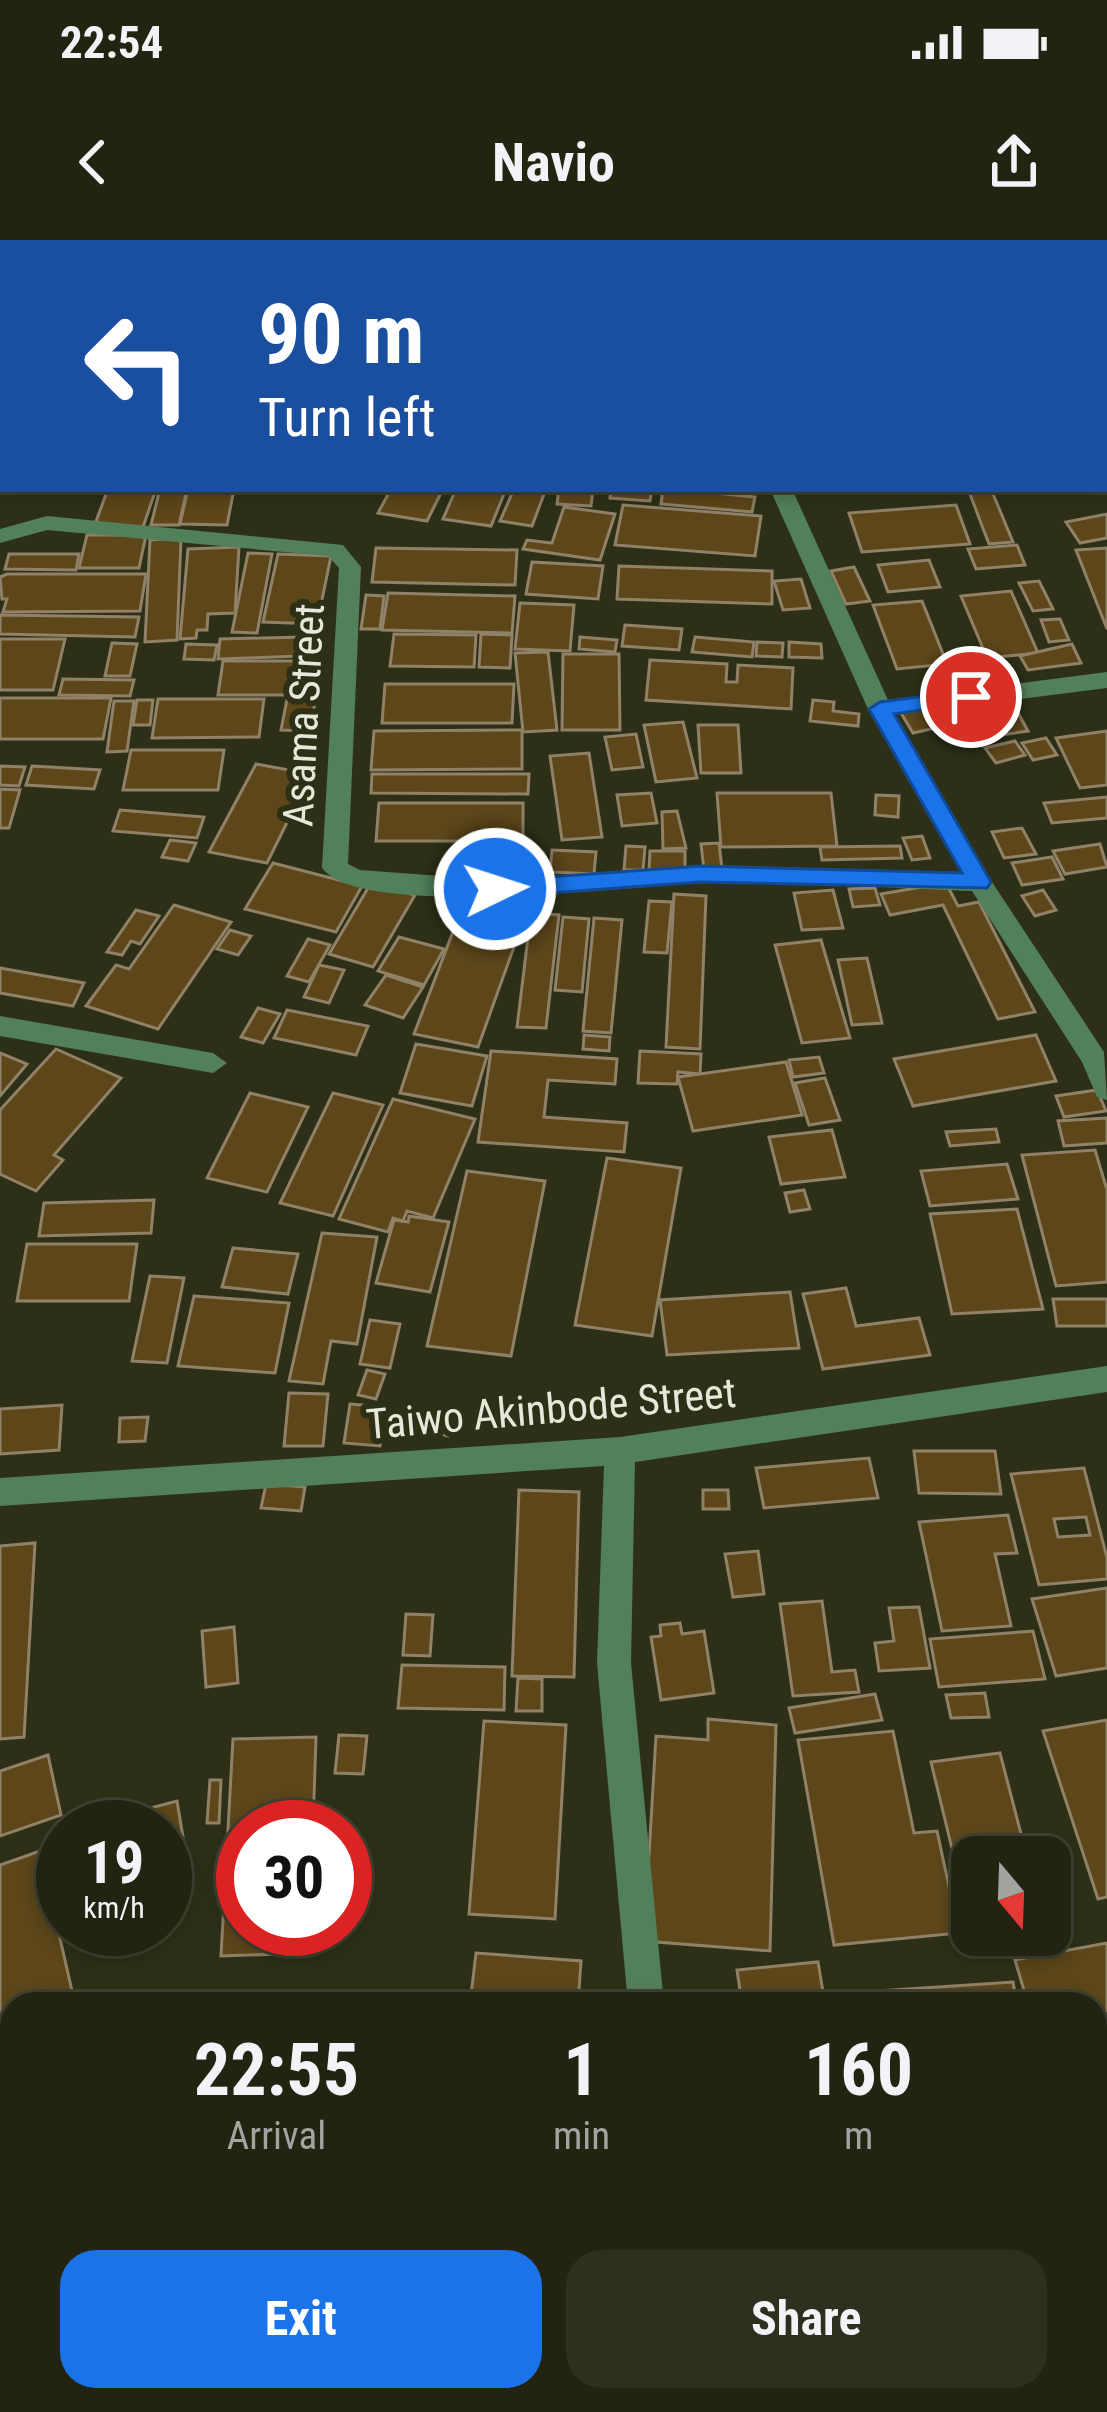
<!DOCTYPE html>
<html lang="en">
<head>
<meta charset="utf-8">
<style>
	body { margin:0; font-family:"Roboto Condensed",sans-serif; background:#2e301f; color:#f1f3f6; height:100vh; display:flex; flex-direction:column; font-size:45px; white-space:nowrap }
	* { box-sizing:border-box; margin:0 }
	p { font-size:39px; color:#a2a49f }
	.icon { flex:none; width:66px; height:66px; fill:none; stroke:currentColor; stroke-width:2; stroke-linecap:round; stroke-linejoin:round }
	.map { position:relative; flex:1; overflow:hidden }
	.panel { position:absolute; left:0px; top:1752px; width:1107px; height:420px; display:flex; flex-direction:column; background:#222411; border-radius:36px 36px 0 0; box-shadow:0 6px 18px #0003,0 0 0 3px #3f4131 }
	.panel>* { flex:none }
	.guide { position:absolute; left:0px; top:0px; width:1107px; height:252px; box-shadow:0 6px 18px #0003,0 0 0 3px #3f4131; background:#1a4fa0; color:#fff; overflow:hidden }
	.needle { width:78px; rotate:161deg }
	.controls { position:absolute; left:951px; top:1596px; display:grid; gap:24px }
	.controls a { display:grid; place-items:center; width:120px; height:120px; border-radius:24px; background:#222411; box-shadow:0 6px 18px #0003,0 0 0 3px #3f4131; font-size:60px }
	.speed { position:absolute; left:36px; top:1560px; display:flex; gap:24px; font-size:60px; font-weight:700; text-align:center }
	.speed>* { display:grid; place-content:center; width:156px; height:156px; border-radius:50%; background:#222411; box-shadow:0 6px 18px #0003,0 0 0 3px #3f4131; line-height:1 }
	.speed small { font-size:30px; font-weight:400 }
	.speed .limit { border:18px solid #d22; background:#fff; color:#111 }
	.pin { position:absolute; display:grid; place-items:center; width:102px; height:102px; color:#fff; margin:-51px; border:6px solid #fff; border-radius:50%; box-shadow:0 3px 12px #0007 }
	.me { position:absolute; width:132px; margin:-66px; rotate:86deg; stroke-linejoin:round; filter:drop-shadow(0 0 9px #0008) }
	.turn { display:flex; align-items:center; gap:42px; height:252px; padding:0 60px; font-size:54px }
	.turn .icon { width:156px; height:156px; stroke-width:2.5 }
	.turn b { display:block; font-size:84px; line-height:102px }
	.eta { display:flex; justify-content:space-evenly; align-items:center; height:204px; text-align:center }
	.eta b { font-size:72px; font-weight:700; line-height:84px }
	.button { display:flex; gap:24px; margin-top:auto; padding:24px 60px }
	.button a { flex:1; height:138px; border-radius:36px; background:#1a73e8; color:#fff; font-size:48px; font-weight:700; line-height:138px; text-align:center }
	.button a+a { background:#2e301f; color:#f1f3f6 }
	.status { display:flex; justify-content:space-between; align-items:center; height:84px; padding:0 60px; background:#222411; direction:ltr }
	.status svg { height:33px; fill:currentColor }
	header { display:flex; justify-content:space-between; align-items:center; height:156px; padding:0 60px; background:#222411; font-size:54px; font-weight:700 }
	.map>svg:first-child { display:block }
</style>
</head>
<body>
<div class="status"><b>22:54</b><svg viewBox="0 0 49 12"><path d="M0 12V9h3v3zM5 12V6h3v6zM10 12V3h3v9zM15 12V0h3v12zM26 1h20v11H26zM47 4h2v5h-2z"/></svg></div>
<header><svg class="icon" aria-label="back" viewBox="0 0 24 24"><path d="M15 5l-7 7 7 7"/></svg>Navio<svg class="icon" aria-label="share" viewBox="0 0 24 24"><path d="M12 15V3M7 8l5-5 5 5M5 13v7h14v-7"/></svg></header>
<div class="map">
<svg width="1107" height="2172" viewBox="0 0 1107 2172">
	<rect width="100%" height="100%" fill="#2d3017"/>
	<!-- building -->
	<g fill="#5c461a" stroke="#908167" stroke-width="3" fill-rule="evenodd">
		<path d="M108 249H156L143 287 95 284Z"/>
		<path d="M160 249H187L179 285H151Z"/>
		<path d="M188 249H234L227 285 180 284Z"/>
		<path d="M391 249H443L427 281 378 273Z"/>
		<path d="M456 249H506L491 286 443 279Z"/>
		<path d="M514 249H546L532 286 500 281Z"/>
		<path d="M559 249H593L591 266 557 264Z"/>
		<path d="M611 249H652L650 261 610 258Z"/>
		<path d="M663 249 725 250 724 254 755 257 752 272 661 264Z"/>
		<path d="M968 249H991L1013 302 989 304Z"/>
		<path d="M623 265 761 276 755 316 615 305Z"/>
		<path d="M956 265 970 304 862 312 849 273Z"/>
		<path d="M564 267 615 274 600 320 523 309 527 300 552 303Z"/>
		<path d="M1107 274V298L1080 303 1066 282Z"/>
		<path d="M87 295H146L139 328H79Z"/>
		<path d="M181 298 177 400 145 402 150 300Z"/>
		<path d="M1017 305 1025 325 976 329 968 309Z"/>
		<path d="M239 307 235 373 208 374 207 390H197L196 398 180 399 188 309Z"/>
		<path d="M376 308 517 310 515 345 372 342Z"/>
		<path d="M1107 308V389L1076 310Z"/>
		<path d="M248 313 272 314 257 393 232 392Z"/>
		<path d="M9 314H79L76 330 5 329Z"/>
		<path d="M278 314 331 316 317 384 263 382Z"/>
		<path d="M929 320 940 347 888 352 878 325Z"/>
		<path d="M532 322 603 326 598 359 526 354Z"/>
		<path d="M619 326 772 331V364L617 359Z"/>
		<path d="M854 327 870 361 846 364 831 331Z"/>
		<path d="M7 334H146L140 371 3 372 7 359H2L0 337Z"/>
		<path d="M801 339 810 368 783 370 774 341Z"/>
		<path d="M1039 341 1053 369 1033 371 1019 343Z"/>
		<path d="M1011 351 1038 413 987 418 961 356Z"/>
		<path d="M388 353 515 356 512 393 382 390Z"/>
		<path d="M366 355 384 356 380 389H361Z"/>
		<path d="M922 361 947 424 897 429 873 365Z"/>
		<path d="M520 363 574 365 570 411 515 409Z"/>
		<path d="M0 375 139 377 135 397 0 394Z"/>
		<path d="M1060 379 1069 400 1049 402 1041 380Z"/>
		<path d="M625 385 682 389 679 410 622 406Z"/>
		<path d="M394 394 476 395 474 427 390 426Z"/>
		<path d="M481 394 512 395 510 428 479 427Z"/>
		<path d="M301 397V416L218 419 220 399Z"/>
		<path d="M580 397 617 400 615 412 579 409Z"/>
		<path d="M695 397 754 402 752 417 692 412Z"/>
		<path d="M0 399H65L53 450H0Z"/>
		<path d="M757 402 783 403 782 417 756 416Z"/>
		<path d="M789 402 821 404 822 418 789 417Z"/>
		<path d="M112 403 137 404 130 436H105Z"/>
		<path d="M186 404 217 405 214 420 184 419Z"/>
		<path d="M1072 404 1081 423 1028 430 1020 416Z"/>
		<path d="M548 412 557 490 523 492 515 413Z"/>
		<path d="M563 414H619L620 490H562Z"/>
		<path d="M650 420 727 424 726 442H737L738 425 793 428 791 469 646 460Z"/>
		<path d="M223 421H299L297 443H287L286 455H218Z"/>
		<path d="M63 439 134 440 130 456 59 455Z"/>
		<path d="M290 444 318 445 310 491 281 490Z"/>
		<path d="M385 444H514L512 483H382Z"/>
		<path d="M0 458H111L103 499H0Z"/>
		<path d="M1010 458 1028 491 982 498 975 482 966 483 957 466Z"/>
		<path d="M158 459H264L259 497 152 498Z"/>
		<path d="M137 460H153L150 485H133Z"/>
		<path d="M813 460 834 462 833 471 859 474 858 486 810 481Z"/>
		<path d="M114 461H134L127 511 107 512Z"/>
		<path d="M946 464 958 483 913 493 901 473Z"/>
		<path d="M683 482 697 538 656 542 644 485Z"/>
		<path d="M698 485H738L741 533H701Z"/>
		<path d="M522 490V529L371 530 374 491Z"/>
		<path d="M1107 491V545L1080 548 1056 498Z"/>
		<path d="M636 494 643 527 612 530 605 497Z"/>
		<path d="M1046 498 1057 515 1033 520 1022 503Z"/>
		<path d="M1015 501 1025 515 996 523 985 508Z"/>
		<path d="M131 510H224L218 550H123Z"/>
		<path d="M589 513 602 597 562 600 550 516Z"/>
		<path d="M256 524 311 534 267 623 209 612Z"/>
		<path d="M0 526 25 527 19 546 0 545Z"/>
		<path d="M32 526 100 530 94 549 26 545Z"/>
		<path d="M372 534H529L528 554 371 553Z"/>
		<path d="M0 549 20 550 9 588H0Z"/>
		<path d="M651 553 657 583 622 586 617 555Z"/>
		<path d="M717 553H831L837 606 721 607Z"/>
		<path d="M876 555 899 556 898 577 875 575Z"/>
		<path d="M1107 557V578L1052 583 1044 563Z"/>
		<path d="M379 563H523V601H376Z"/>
		<path d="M120 570 204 577 197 598 113 591Z"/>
		<path d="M677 571 686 608 663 609 662 572Z"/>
		<path d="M1022 588 1036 614 1004 618 992 592Z"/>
		<path d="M922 596 930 618 912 620 903 598Z"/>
		<path d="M170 600 196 603 188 621 162 617Z"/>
		<path d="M719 603 722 629 704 630 701 604Z"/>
		<path d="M1100 604 1107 627 1065 634 1053 611Z"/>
		<path d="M626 606 645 607 643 630H624Z"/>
		<path d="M900 606 902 618 822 620 820 607Z"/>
		<path d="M552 610 596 612 594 634 550 632Z"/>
		<path d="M650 611H685V631L649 630Z"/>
		<path d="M1052 617 1063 639 1022 645 1012 623Z"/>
		<path d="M273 623 362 646 336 692 245 669Z"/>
		<path d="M371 643 415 655 373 727 329 714Z"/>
		<path d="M946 643 958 666 979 662 1035 772 998 779 943 665 890 675 881 654Z"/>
		<path d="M875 648 880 665 853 667 849 649Z"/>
		<path d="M833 650 843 688 802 690 794 653Z"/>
		<path d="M1043 650 1056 670 1035 676 1022 656Z"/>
		<path d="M674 654 706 656 700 809 666 807Z"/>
		<path d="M467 655 529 665 478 807 414 794Z"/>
		<path d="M649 661 672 662 667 713 644 712Z"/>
		<path d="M174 665 231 682 158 789 86 766 116 725 129 729Z"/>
		<path d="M136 670 159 676 140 704 131 701 122 715 107 712Z"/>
		<path d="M531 673 559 675 546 788 517 787Z"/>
		<path d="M563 677 589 679 582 752 555 750Z"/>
		<path d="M594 678 622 680 611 793 583 791Z"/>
		<path d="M230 690 251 696 238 715 217 709Z"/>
		<path d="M399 697 444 709 424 745 378 731Z"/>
		<path d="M308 699 330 705 309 742 287 736Z"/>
		<path d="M821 700 850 798 802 803 775 705Z"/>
		<path d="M867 718 882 783 852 785 838 720Z"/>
		<path d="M319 725 344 730 329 763 304 757Z"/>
		<path d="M0 728 84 743 73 766 0 753Z"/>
		<path d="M386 735 423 747 403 778 365 765Z"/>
		<path d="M258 768 280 774 263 803 241 797Z"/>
		<path d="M287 770 368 786 356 815 274 798Z"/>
		<path d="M584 795 610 797 609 811 583 809Z"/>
		<path d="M1036 795 1056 841 913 866 894 819Z"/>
		<path d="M416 804 487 816 472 866 400 853Z"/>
		<path d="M56 809 121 838 54 915 63 920 36 951 0 934V870Z"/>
		<path d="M491 811 617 819 615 844 548 840 544 877 627 883 624 912 478 902Z"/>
		<path d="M640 811 701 814 700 834 678 832 677 844 638 843Z"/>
		<path d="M0 813 27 824 0 856Z"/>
		<path d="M819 817 824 833 793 837 789 820Z"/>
		<path d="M786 822 802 875 693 891 678 837Z"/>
		<path d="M825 838 840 880 809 885 795 843Z"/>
		<path d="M1097 850 1106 871 1064 877 1056 856Z"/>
		<path d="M250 853 308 867 267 952 207 938Z"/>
		<path d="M333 853 383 865 333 976 280 963Z"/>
		<path d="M393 859 475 879 433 978 407 971 403 981 393 978 388 992 339 979Z"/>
		<path d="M1107 878V903L1064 906 1058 881Z"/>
		<path d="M996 889 999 902 950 906 946 892Z"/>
		<path d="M832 890 845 937 781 944 769 897Z"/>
		<path d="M1095 910 1107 950V1042L1056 1046 1022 915Z"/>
		<path d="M607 918 681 928 652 1096 575 1085Z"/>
		<path d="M1007 924 1018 959 930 966 921 931Z"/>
		<path d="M467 931 545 941 511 1116 427 1106Z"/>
		<path d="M804 950 810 969 790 972 785 953Z"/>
		<path d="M154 960 151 993 39 996 44 963Z"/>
		<path d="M1017 969 1043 1069 952 1074 930 974Z"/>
		<path d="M409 976 449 982 430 1052 376 1043 394 980 408 982Z"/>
		<path d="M322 993 377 997 357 1104 331 1101 323 1144 289 1141Z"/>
		<path d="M27 1004H137L129 1061H17Z"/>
		<path d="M233 1008 298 1014 288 1054 222 1047Z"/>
		<path d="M150 1036 184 1038 167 1123 132 1121Z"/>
		<path d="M846 1048 856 1086 919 1078 930 1115 823 1129 803 1054Z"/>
		<path d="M790 1052 799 1108 667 1115 660 1060Z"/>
		<path d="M194 1056 289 1063 275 1133 178 1126Z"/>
		<path d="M1053 1059H1107V1086H1057Z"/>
		<path d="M370 1080 400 1084 390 1128 360 1124Z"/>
		<path d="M367 1130 385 1134 376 1159 358 1155Z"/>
		<path d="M289 1153 328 1154 323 1206H284Z"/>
		<path d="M350 1164 386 1167 380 1206 344 1203Z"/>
		<path d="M62 1165 59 1210 0 1214V1169Z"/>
		<path d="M431 1176 454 1182 448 1196 425 1190Z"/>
		<path d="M148 1177 145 1201 119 1202 120 1178Z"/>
		<path d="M914 1211H995L1001 1254 919 1253Z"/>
		<path d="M869 1218 878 1258 764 1268 756 1228Z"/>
		<path d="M1084 1228 1107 1318V1339L1039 1345 1011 1234ZM1086 1277 1090 1295 1058 1297 1054 1279Z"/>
		<path d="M266 1244 305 1247 301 1271 261 1268Z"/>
		<path d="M519 1250 579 1252 574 1437 512 1436Z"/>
		<path d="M703 1250H728L729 1269H703Z"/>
		<path d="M1008 1275 1017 1313 995 1314 1011 1386 942 1391 919 1282Z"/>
		<path d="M35 1303 24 1497 0 1499V1306Z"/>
		<path d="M758 1311 764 1354 733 1357 725 1314Z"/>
		<path d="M1107 1348V1428L1056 1436 1032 1359Z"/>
		<path d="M822 1361 832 1432 855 1430 859 1452 793 1456 780 1364Z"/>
		<path d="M919 1367 930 1428 879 1431 875 1403 894 1401 889 1368Z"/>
		<path d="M406 1374 433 1375 430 1416 403 1415Z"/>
		<path d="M680 1383 682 1394 704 1391 714 1453 661 1460 651 1397 661 1396 660 1385Z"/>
		<path d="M234 1387 238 1443 206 1447 202 1391Z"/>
		<path d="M1033 1391 1045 1439 939 1447 930 1399Z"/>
		<path d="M402 1425 505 1427 504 1470 398 1468Z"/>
		<path d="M518 1438 542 1439V1471H516Z"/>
		<path d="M985 1453 989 1477 951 1478 946 1455Z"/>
		<path d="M875 1454 882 1480 795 1493 789 1468Z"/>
		<path d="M708 1479 776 1485 770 1711 644 1701 656 1496 708 1500Z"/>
		<path d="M1107 1480V1657L1098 1659 1043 1491Z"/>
		<path d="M484 1481 566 1485 555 1679 469 1674Z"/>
		<path d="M893 1491 914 1593 937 1591 959 1693 834 1705 798 1500Z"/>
		<path d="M339 1495 367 1496 363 1534 335 1533Z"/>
		<path d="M316 1497 313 1587H243V1689H310L309 1713 221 1716 233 1499Z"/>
		<path d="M1000 1513 1027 1617H972L970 1683 931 1522Z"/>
		<path d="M48 1515 61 1575 0 1596V1531Z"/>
		<path d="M210 1540H221L219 1583H207Z"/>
		<path d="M177 1561 185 1609 170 1613 173 1635 165 1637V1587H78Z"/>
		<path d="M40 1611 75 1764H12V1808L0 1813V1625Z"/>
		<path d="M1107 1703V1827L1095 1829V1764H1028L1015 1720Z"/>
		<path d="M476 1713 581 1721 578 1764H470Z"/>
		<path d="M818 1722 825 1764H742L737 1730Z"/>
		<path d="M1013 1742 1017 1764H864L863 1752Z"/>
		<path d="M1107 2143V2172H1083L1080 2160H1095V2144Z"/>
		<path d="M358 2160H427L428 2172H359Z"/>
		<path d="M436 2160H496L497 2172H437Z"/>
		<path d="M506 2160H593L594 2172H507Z"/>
		<path d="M691 2160H783L784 2172H691Z"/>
		<path d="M795 2160H884L887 2172H798Z"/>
		<path d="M889 2160H980L981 2170 890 2172Z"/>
		<path d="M995 2160H1032L1035 2172H998Z"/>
	</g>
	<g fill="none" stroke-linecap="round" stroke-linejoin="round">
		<!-- minor -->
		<g fill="#52805b" fill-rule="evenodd">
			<rect x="180" y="0" width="20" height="3"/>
			<path d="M701 0H721L722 3H702Z"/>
			<rect x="0" y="47" width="3" height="12"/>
			<path d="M1107 145V157L1104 158V146Z"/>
			<path d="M770 249H792L888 460 1107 432V448L895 475 988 636 1104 812 1107 860 1097 857 1082 822 972 651C881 648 788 640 698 643 631 646 360 680 322 628L339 328 328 316 47 290 0 303V289L47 276 343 305 361 327 348 624 360 630 495 640 700 625 961 632 868 469Z"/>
			<path d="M0 776 213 813 227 823 213 833 0 796Z"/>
			<path d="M1107 1126V1152L635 1222 631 1423 664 1764H628L597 1423 604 1226 0 1266V1238L620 1197Z"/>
			<rect x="598" y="2160" width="40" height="12"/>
		</g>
		<!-- major -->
		<g fill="#6dd285" fill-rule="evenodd">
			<path d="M1107 1923V1961L1095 1962V1924Z"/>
			<path d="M12 2089V2129L0 2131V2091Z"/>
		</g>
	</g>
	<!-- route -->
	<path fill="#1a73e8" stroke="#114b97" stroke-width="3" d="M971 450 978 452V462L894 474 991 642 987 648 700 642 495 657 484 649 495 641 700 626 962 633 869 469 880 462Z"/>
	<g text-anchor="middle" stroke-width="12" stroke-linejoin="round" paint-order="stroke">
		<!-- street labels -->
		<g font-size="42" fill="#e6e9d9" stroke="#2d3017">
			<text transform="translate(303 475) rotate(-87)" y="15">Asama Street</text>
			<text transform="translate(551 1168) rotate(-5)" y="15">Taiwo Akinbode Street</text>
		</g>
	</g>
</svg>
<div class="controls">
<a><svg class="needle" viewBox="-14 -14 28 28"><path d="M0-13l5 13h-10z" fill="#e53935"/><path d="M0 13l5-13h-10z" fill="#a2a49f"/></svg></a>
</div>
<div class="speed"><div>19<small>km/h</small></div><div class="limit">30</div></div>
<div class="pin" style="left:971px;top:457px;background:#d93025"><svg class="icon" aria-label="arrive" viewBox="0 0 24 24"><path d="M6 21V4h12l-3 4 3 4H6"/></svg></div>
<svg class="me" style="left:495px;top:649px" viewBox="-20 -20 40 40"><circle r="17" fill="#1a73e8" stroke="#fff" stroke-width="3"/><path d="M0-11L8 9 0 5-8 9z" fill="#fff"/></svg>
<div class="guide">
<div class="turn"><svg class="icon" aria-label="left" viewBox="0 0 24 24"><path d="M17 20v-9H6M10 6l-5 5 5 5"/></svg><div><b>90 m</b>Turn left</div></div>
</div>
<section class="panel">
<div class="eta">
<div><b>22:55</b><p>Arrival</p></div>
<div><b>1</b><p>min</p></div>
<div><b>160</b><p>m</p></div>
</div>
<div class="button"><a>Exit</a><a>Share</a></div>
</section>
</div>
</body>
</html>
